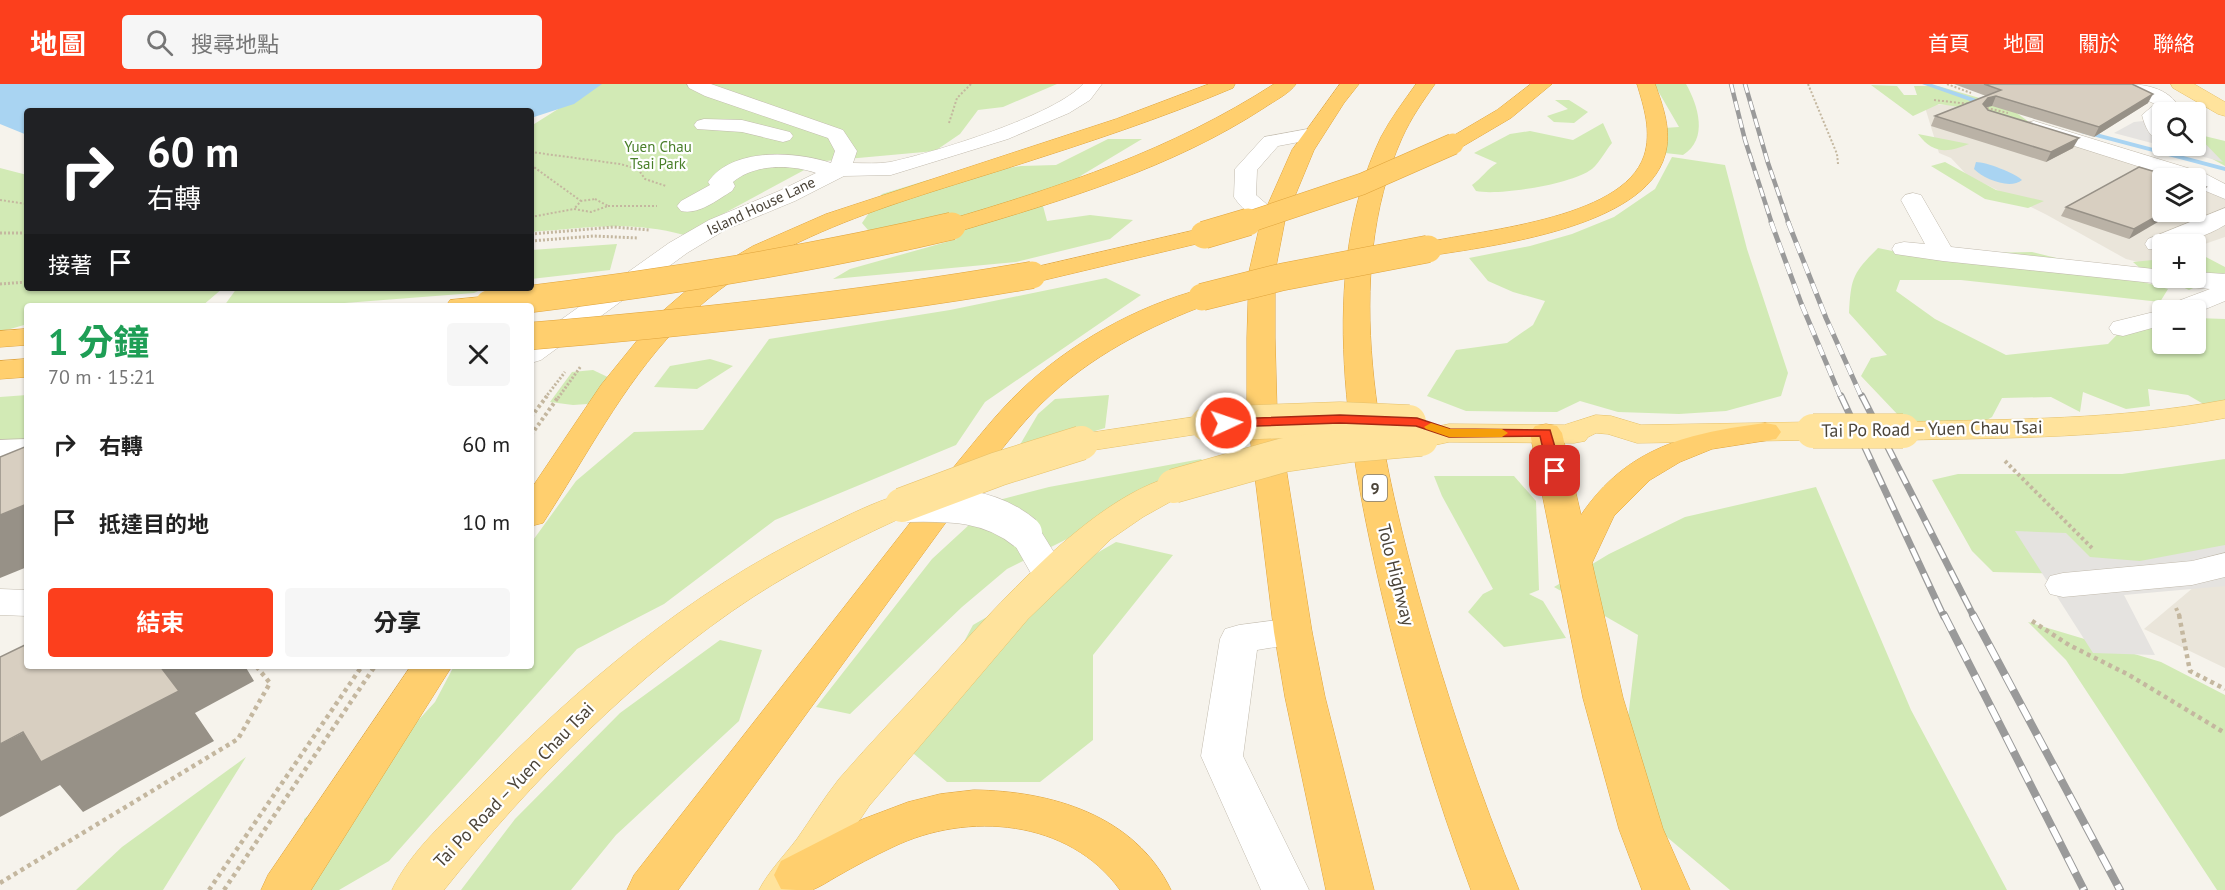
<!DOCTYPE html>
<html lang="zh-TW">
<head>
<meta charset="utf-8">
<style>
	body { margin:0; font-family:"PT Sans","Noto Sans TC",sans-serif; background:#f6f6f6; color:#222; height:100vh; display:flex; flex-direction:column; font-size:22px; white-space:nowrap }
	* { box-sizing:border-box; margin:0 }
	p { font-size:20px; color:#767676 }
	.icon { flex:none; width:33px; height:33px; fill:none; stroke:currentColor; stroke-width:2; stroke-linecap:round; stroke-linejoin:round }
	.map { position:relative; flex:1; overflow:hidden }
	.side { position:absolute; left:24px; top:219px; width:510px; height:366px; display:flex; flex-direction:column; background:#fff; border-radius:6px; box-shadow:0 2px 4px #0004 }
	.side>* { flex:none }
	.top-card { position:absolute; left:24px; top:24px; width:510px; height:183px; border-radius:6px; box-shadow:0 2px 4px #0004; background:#202124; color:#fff; overflow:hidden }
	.buttons { position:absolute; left:2152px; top:18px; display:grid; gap:12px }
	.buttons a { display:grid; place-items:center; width:54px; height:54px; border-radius:6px; background:#fff; box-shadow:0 2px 4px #0004; font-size:30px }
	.pin { position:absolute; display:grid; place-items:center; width:51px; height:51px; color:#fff; margin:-26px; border-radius:12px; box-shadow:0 3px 9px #0006 }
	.me { position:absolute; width:66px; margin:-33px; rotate:87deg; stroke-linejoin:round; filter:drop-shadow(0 0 4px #0008) }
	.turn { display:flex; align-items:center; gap:21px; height:126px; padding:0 24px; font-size:27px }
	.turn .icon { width:78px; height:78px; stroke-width:2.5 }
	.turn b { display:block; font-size:42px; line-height:51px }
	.then { display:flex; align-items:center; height:57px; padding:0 24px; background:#0003; gap:12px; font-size:22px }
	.round { display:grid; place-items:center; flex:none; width:63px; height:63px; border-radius:6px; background:#f6f6f6 }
	.summary { display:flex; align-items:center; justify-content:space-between; height:102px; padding:0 24px }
	h1 { font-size:36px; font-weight:700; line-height:45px; color:#1e9e55 }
	.primary-button { display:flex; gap:12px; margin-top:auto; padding:12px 24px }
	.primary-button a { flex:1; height:69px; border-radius:6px; background:#fc3f1d; color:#fff; font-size:24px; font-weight:700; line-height:69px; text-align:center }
	.primary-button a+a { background:#f6f6f6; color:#222 }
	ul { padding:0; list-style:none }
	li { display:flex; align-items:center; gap:18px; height:78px; padding:0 24px }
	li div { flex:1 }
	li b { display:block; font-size:22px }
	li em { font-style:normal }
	header { display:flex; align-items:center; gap:36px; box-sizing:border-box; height:84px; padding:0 30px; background:#fc3f1d; color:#fff }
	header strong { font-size:28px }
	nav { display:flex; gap:33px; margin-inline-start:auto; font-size:21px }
	.search { width:420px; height:54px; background:#f6f6f6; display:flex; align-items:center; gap:15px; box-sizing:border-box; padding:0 21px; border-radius:6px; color:#767676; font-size:22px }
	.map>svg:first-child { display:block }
</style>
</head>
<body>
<header>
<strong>地圖</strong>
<div class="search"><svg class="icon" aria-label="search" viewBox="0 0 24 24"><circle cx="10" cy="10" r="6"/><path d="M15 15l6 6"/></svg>搜尋地點</div>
<nav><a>首頁</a><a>地圖</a><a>關於</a><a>聯絡</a></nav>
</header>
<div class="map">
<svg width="2225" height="806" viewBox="0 0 2225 806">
	<rect width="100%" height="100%" fill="#f6f3ec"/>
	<!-- residential -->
	<g fill="#eae5da" fill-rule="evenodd">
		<path d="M1924 20 1974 22 2150 72 2225 99V153L2196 163V160H2163V175L2155 178 2154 182 2126 175 2047 131 1967 91 1951 74 1939 69ZM2163 94H2196V128H2163Z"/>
		<path d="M2225 477V584L2144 545Z"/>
	</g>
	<!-- green -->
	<g fill="#d2eab5">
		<path d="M598 0H1057L1003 23 978 26 960 50 935 67 814 78 808 84 684 151C629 136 586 144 531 148V42Z"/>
		<path d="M1654 0H1686C1698 21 1709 55 1683 71L1647 67 1664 44 1679 43Z"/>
		<path d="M1871 1 1897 2 1904 11H1917L1914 2H1938L2007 22 2029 38 1993 33 1980 26 1939 20 1913 32Z"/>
		<path d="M1555 16H1569L1588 28 1574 39 1554 38 1547 32 1568 25Z"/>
		<path d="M1603 39 1612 59C1606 66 1600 78 1592 85 1573 100 1499 112 1476 107L1472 101C1482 94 1487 85 1497 79L1474 69 1510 50 1530 47 1573 56Z"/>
		<path d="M1918 50 1969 60C1947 69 1933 70 1918 50Z"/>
		<path d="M2196 50 2225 57V82L2198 67Z"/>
		<path d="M1108 55H1142L1082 91 1043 122 1047 137 1090 131 1133 136 1110 155 1016 178 833 195 850 185 957 155 874 153 862 139 882 110 928 96 1021 82 1056 81Z"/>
		<path d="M1672 73 1725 81 1747 165 1788 289 1781 312 1726 327 1679 330 1618 328 1580 317 1557 328 1466 327 1427 312 1456 266 1507 259 1533 241 1545 217 1513 208 1488 197 1469 174 1530 162 1572 150 1614 133 1655 105Z"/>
		<path d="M1945 78 1996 106 2044 117 2028 124 1985 115 1931 82Z"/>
		<path d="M0 84 27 91V204H223L202 222H27V237L24 241 0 248Z"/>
		<path d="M617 160 610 186 531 195V166Z"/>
		<path d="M1878 164 1936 176 1982 169 2032 168 2077 179 2168 205 2160 218 1961 196H1900L1896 207 1935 235 2006 271 2108 260 2135 232 2163 233V260H2196V234L2225 235V323L2212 325 2188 311 2148 305 2150 322 2126 325 2083 308 2080 328 2051 313 2002 314 1992 333 1985 337 1917 338 1899 332 1861 292 1871 274 1887 271 1849 229C1851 193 1853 189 1878 164Z"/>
		<path d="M2204 172 2225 183V189L2189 206 2140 184 2133 178 2163 175V194H2196V173Z"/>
		<path d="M1106 194 1141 211 985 318 956 361 775 436 664 520 577 565 389 777 339 806H306L304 735 392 665 435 618 454 582H531V459L576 397 634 348 703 346 769 255 950 226Z"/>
		<path d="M237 204H485L474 209 306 222H224Z"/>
		<path d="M710 275 733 282 697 305 654 303 670 282Z"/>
		<path d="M593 286 616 297 602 319 573 321 550 318 572 288Z"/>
		<path d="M27 311V402L0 400V313Z"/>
		<path d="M1109 311 1105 344 1014 371 1038 330 1055 315Z"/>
		<path d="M1201 375 1209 384 1007 485 962 523 850 630 816 623 932 475 995 417 1049 403Z"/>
		<path d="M2225 375V494L1993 488 1972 467 1932 396 1958 390H2122Z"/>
		<path d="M1434 392H1514L1536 417 1539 506 1529 510 1543 517 1566 554 1504 563 1468 528 1483 510 1493 505 1442 412Z"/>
		<path d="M1816 403 1911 626 2007 806H1730L1649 738 1628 634 1638 551 1554 503 1609 470 1685 433Z"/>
		<path d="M1116 458 1173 471 1093 571V656L1040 698H947L907 664 973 541Z"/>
		<path d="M2028 538 2161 578 2225 611V806H2217L2066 576Z"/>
		<path d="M720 556 762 566 739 637 616 751 571 806H461L515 735 620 629Z"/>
		<path d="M246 673 163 806H76L122 763Z"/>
	</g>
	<!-- parking -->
	<g fill="#e5e3e0">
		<path d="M2162 35 2163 62H2196V50L2223 78 2114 49 2134 38Z"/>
		<path d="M2015 447 2066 449 2090 473 2140 477 2225 461V502L2124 511 2155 571 2093 569Z"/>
	</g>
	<!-- water -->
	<g fill="#a9d4f2">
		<path d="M0 0H602L574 20 531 34V27H27V51L0 40Z"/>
		<path d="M1976 78C1986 78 2015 89 2022 96 2010 106 1984 95 1974 85Z"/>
	</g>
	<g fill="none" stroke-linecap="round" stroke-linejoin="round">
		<!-- stream -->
		<g fill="#a9d4f2" fill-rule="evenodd">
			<path d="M1922 0H1932L1994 21 1987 23Z"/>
			<path d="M2081 45 2225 83V87L2081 49Z"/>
		</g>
		<defs>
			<g id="minor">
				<path d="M687 0H711L843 46 857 67 853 79C865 79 878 80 890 78 933 69 1056 31 1083 0H1102L1090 16 1069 29 1008 55 891 91 844 92 795 117 725 146 687 169 541 276 531 279V257L669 159 709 136 779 107 816 89C790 80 754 80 733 98L735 102 732 107C717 116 699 131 681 127L677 122 681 117 710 101 708 98C732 63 796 67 831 79L835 67 828 54 705 12 689 4Z"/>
				<path d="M2118 0C2140 0 2164 1 2178 21 2174 27 2170 28 2163 28V58C2150 55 2145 43 2142 31L2155 20 2120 4Z"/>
				<path d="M704 35 742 36 790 48 793 52 790 56 783 58 742 48 697 45 694 41 697 37Z"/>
				<path d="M2034 37 2204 89 2225 100V115L2196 103V94H2175L2027 47 2024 43 2027 39Z"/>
				<path d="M1313 44 1320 46 1323 50 1320 54 1278 62 1257 86 1256 111 1285 136 1281 141C1264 145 1243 127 1234 113L1235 85 1264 53Z"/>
				<path d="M1913 109 1921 111 1951 163 2163 186V194H2196V188L2225 190V217L2196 229V226H2163V241L2123 252 2113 250 2109 244 2113 238 2166 225 2170 220 2210 205 1943 177 1895 170 1892 165 1895 160 1904 158 1925 160 1901 116 1905 111Z"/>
				<path d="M2225 124V141C2207 152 2184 160 2163 160V166L2148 165 2145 160 2148 155Z"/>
				<path d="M27 355V375L0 376V356Z"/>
				<path d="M1025 438 1037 441 1068 491 1063 500 1050 503 1037 500 1008 449 1013 441Z"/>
				<path d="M2225 469V493L2192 501 2063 513 2050 510 2045 501 2050 492 2063 489 2192 477Z"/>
				<path d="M0 505 27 506V532L0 531Z"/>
				<path d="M1293 534 1306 538 1312 548 1306 558 1257 566 1243 672 1309 806H1261L1201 672 1220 555 1225 545 1239 541Z"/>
			</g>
			<g id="major">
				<path d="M2171 0H2194L2225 18V32L2218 30 2173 4Z"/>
				<path d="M2225 316V334C2118 354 2011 354 1903 356L1892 354 1887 347 1892 340 1903 338C2011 335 2118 336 2225 316Z"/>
				<path d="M1207 331 1218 333 1222 340 1218 347 1081 368 1070 366 1065 359 1070 352 1081 350Z"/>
				<path d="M1596 331 1611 332 1641 341 1813 338 1824 340 1829 347 1824 354 1813 356 1637 359 1608 350 1596 349 1588 353 1585 357 1574 359 1449 358 1421 364 1410 362 1405 355 1410 348 1449 340 1564 341Z"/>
				<path d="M1174 392 1186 395 1190 402 1186 409 1143 433 1111 455 1028 535 869 722 813 806H759C769 787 784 772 797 755 811 735 824 714 839 695 871 658 905 623 938 587 994 525 1091 413 1174 392Z"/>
				<path d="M902 410 914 414 919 421 914 428C859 453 804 480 753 513 637 589 530 698 444 806H392C411 766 450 733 480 702 580 601 689 508 818 446 845 433 873 418 902 410Z"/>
			</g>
			<g id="highway">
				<path d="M1209 0H1235L1233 4C1160 35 1086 59 1011 83 895 120 762 153 676 245 622 302 586 373 543 439L531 442V405L601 301 657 232 687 206 719 182 753 162 826 130 1116 35Z"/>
				<path d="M1274 0H1296C1289 10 1274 17 1264 24 1172 84 1064 116 960 147L952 149 944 147 940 142 944 137C1060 103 1172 66 1274 0Z"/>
				<path d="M1340 0H1359L1344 19 1314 66 1285 136 1275 188V254L1277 327 1312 548 1325 613 1374 806H1326L1285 613 1274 548 1247 327V254L1249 188 1261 136 1292 66Z"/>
				<path d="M1416 0H1435C1423 17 1411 34 1402 54 1340 193 1380 369 1418 509 1446 610 1479 709 1519 806H1471C1435 710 1406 611 1382 511 1349 369 1315 191 1381 53 1391 34 1404 17 1416 0Z"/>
				<path d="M1531 0H1552L1511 34 1460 64 1453 66 1446 64 1442 60 1446 56 1497 26Z"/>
				<path d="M1637 0H1655C1663 22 1672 47 1665 71 1645 144 1491 162 1428 172L1419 170 1416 165 1419 160C1476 146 1622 137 1644 72 1652 48 1644 23 1637 0Z"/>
				<path d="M1204 144 1213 146 1216 151 1213 156 1032 199 1023 196 1019 191 1023 186Z"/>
				<path d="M1202 205 1211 207 1215 213 1211 219C1149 242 1090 272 1042 319 1019 342 1000 368 979 393L678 806H627L634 791 957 379C977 355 997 329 1020 307 1069 260 1136 222 1202 205Z"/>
				<path d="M489 212 498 214 502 220 501 222H446L450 216Z"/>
				<path d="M27 245V261L0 263V247Z"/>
				<path d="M27 275V293L0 295V277Z"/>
				<path d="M1765 339 1776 341 1781 348 1776 355 1712 365 1680 378 1650 396 1614 432 1592 479 1623 614 1663 745 1690 806H1642L1619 745 1583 614 1530 349 1535 342 1546 340 1557 342 1562 349 1581 431C1627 363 1688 349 1765 339Z"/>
				<path d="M411 582H452L311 806H261L268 791Z"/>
				<path d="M974 706C1051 707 1135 731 1171 806H1120C1069 735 968 727 893 763 874 772 855 782 836 793 829 797 820 803 812 806 804 806 789 806 781 805L774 791 781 777 863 735 908 718 940 710Z"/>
			</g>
		</defs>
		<!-- minor casing -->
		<use href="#minor" stroke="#c2bbae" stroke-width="1"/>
		<!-- major casing -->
		<use href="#major" stroke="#e6c16a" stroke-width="1"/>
		<!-- highway casing -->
		<use href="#highway" stroke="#e0a43c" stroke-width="1"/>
		<!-- path-far3 -->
		<g stroke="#c4b79f" stroke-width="2" stroke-dasharray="2 2" stroke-linecap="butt">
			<path d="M1808 0 1837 70 1838 80"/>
			<path d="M1947 0 1971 9"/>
			<path d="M1934 16 1970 20"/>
			<path d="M1983 23 2008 29"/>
			<path d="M949 39 957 14 971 0"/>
			<path d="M531 68 620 80 638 85 645 95 666 102"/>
			<path d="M531 81 581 117"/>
			<path d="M595 115 608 122 591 128 574 125 581 117Z"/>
			<path d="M0 116 27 120"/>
			<path d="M608 122H657"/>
			<path d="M531 133 574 125"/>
		</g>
		<!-- path-far2 -->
		<g stroke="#c4b79f" stroke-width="3" stroke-dasharray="2 2" stroke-linecap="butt">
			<path d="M0 149H27"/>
			<path d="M531 150 614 143 650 146"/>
			<path d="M531 157 594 152 638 154"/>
			<path d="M0 200 27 198"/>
			<path d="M545 314 565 288"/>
			<path d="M558 314 581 282"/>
		</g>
		<!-- path-far1 -->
		<g stroke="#c4b79f" stroke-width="4" stroke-dasharray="3 3" stroke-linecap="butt">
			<path d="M531 333 547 312"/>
			<path d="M531 351 559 312"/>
			<path d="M2005 377 2093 465"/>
			<path d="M2176 524 2180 533"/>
		</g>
		<!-- path -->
		<g stroke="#c4b79f" stroke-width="4.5" stroke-dasharray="4 4" stroke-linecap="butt">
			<path d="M2179 531 2190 587 2225 605"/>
			<path d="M2032 537 2069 561 2129 591 2225 649"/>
			<path d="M0 799 238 655 270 599 256 582"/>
			<path d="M209 806 362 582"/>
			<path d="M224 806 375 582"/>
		</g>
		<!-- minor -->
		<use href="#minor" fill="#fff" fill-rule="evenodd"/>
		<!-- major -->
		<use href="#major" fill="#ffe39c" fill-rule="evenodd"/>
		<!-- highway -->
		<use href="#highway" fill="#ffcf6e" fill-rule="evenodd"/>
		<defs>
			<g id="rail-far3">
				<path d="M1731 0 1745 56 1772 140"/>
				<path d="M1745 0 1768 79 1789 140"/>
			</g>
			<g id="rail-far2">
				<path d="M1771 138 1801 219 1841 314"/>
				<path d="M1788 138 1826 234 1862 314"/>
			</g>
			<g id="rail-far1">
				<path d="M1841 312 1944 533"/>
				<path d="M1862 312 1974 533"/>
			</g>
			<g id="rail">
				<path d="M1944 531 2084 806"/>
				<path d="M1973 531 2120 806"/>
			</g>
		</defs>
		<!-- rail-far3 casing -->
		<use href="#rail-far3" stroke="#9a9a9a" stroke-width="4.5"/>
		<!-- rail-far2 casing -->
		<use href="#rail-far2" stroke="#9a9a9a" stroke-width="5"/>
		<!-- rail-far1 casing -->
		<use href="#rail-far1" stroke="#9a9a9a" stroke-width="7"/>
		<!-- rail casing -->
		<use href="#rail" stroke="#9a9a9a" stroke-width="8"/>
		<!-- rail-far3 -->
		<use href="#rail-far3" stroke="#fff" stroke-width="3" stroke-dasharray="9" stroke-linecap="butt"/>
		<!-- rail-far2 -->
		<use href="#rail-far2" stroke="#fff" stroke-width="4" stroke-dasharray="11" stroke-linecap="butt"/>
		<!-- rail-far1 -->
		<use href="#rail-far1" stroke="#fff" stroke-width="4.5" stroke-dasharray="14" stroke-linecap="butt"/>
		<!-- rail -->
		<use href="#rail" stroke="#fff" stroke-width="6" stroke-dasharray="17" stroke-linecap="butt"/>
		<defs>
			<path id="minor-bridge" d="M907 421C950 420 990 420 1025 449"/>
			<g id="major-bridge">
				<path d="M1207 340 1340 335 1409 338"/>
				<path d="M1813 347H1903"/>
				<path d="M1174 402 1284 371 1352 361 1421 355"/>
				<path d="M902 421 998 385 1081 359"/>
			</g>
			<path id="highway-bridge-far1" d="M1243 140 1362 100 1453 60"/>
			<g id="highway-bridge">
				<path d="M1204 151 1248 138"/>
				<path d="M1202 213 1282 193 1428 165"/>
				<path d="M489 220C645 202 799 178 952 142"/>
				<path d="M531 252C699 238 866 220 1032 191"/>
			</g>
		</defs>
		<!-- minor-bridge casing -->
		<use href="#minor-bridge" stroke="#c2bbae" stroke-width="35" stroke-linecap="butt"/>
		<!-- major-bridge casing -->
		<use href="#major-bridge" stroke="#e6c16a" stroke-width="35" stroke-linecap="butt"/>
		<!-- highway-bridge-far1 casing -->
		<use href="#highway-bridge-far1" stroke="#e0a43c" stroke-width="22" stroke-linecap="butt"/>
		<!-- highway-bridge casing -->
		<use href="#highway-bridge" stroke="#e0a43c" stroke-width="28" stroke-linecap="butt"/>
		<!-- minor-bridge -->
		<use href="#minor-bridge" stroke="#fff" stroke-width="34"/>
		<!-- major-bridge -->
		<use href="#major-bridge" stroke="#ffe39c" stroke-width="34"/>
		<!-- highway-bridge-far1 -->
		<use href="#highway-bridge-far1" stroke="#ffcf6e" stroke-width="21"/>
		<!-- highway-bridge -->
		<use href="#highway-bridge" stroke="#ffcf6e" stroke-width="27"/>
	</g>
	<!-- wall -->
	<g fill="#bab2a6">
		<path d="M1954 0H2132L2148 19 2094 53 1992 22 1986 23 1988 26 2073 64 2046 78 1931 42 1935 32 1986 12Z"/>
		<path d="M2176 94 2129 155 2061 132 2066 123Z"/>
	</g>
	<!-- shaded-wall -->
	<g fill="#979187">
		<path d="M2153 10 2148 19 2094 53 2099 43Z"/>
		<path d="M1996 12 1992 22 1983 24V20L1988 14Z"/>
		<path d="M2079 54 2073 64 2046 78 2051 68Z"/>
		<path d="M2206 103 2200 112 2196 115V109Z"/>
		<path d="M2164 128H2175L2129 155 2134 145Z"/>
		<path d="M27 420V483L0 494V431Z"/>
		<path d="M159 582H245L254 597 195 629 214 657 83 728 60 701 0 733V660Z"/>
	</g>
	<!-- building -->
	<g fill="#d8cfc1" stroke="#979187" stroke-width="1.5">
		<path d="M1984 0H2132L2153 10 2099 43 1996 12 1988 14 1983 20 1988 26 2079 54 2051 68 1935 32 2001 6Z"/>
		<path d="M2139 83 2176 94H2163V128H2164L2134 145 2066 123Z"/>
		<path d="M2196 100 2206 103 2196 109Z"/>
		<path d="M27 362V420L0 431V373Z"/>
		<path d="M27 560V582H160L179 607 41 678 23 648 0 660V573Z"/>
	</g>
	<!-- route -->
	<path fill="#fc3f1d" stroke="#a42913" stroke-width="1.5" d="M1340 331 1417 334 1450 345 1550 346 1562 387 1555 391 1548 387 1540 352 1449 353 1416 342 1340 339 1226 343 1219 339 1226 335Z"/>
	<!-- slow -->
	<path fill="#f59e0b" d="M1431 339 1450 345H1502L1508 349 1502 353H1449L1426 345 1424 343Z"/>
	<g text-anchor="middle" stroke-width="4.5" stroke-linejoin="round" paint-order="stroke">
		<!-- far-park labels -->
		<g font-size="15" fill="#4a7f2a" stroke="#fff">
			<text x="658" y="68">Yuen Chau<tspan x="658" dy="17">Tsai Park</tspan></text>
		</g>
		<!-- far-street labels -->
		<g font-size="15" fill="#4b4439" stroke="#fff">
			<text transform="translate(761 122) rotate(-25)" y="5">Island House Lane</text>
		</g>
		<!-- shield labels -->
		<rect fill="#fff" stroke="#817c74" stroke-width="1.5" x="1363" y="391" width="24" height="26" rx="4.5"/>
		<g font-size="16" font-weight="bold" fill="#4b4439">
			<text x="1375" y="410">9</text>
		</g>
		<!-- street labels -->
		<g font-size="18" fill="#4b4439" stroke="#fff">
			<text transform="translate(1932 345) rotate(-1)" y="6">Tai Po Road – Yuen Chau Tsai</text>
			<text transform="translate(1396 491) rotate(76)" y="6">Tolo Highway</text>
			<text transform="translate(514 701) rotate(-46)" y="6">Tai Po Road – Yuen Chau Tsai</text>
		</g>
	</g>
</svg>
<div class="buttons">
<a><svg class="icon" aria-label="search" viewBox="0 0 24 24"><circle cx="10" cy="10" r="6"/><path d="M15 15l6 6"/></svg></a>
<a><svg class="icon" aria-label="layers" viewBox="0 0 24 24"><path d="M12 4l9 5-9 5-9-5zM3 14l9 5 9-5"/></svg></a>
<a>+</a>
<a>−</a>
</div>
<div class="pin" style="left:1555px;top:387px;background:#d93025"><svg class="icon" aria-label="arrive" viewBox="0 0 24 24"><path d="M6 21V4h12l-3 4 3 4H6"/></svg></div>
<svg class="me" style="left:1226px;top:339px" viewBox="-20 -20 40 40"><circle r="17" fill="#fc3f1d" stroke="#fff" stroke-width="3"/><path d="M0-11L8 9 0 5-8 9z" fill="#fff"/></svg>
<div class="top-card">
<div class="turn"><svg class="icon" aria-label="right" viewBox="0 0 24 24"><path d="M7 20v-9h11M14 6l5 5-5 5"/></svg><div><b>60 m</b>右轉</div></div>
<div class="then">接著<svg class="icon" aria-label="arrive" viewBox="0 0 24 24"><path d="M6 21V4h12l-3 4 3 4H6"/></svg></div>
</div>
<section class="side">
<div class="summary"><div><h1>1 分鐘</h1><p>70 m · 15:21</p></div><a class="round"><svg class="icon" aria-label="close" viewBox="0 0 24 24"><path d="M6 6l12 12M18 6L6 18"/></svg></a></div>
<ul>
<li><svg class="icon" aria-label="right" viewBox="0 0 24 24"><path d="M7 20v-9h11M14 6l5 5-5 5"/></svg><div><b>右轉</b></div><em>60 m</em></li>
<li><svg class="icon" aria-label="arrive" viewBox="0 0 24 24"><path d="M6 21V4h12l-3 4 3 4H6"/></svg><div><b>抵達目的地</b></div><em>10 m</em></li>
</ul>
<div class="primary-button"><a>結束</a><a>分享</a></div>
</section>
</div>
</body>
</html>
